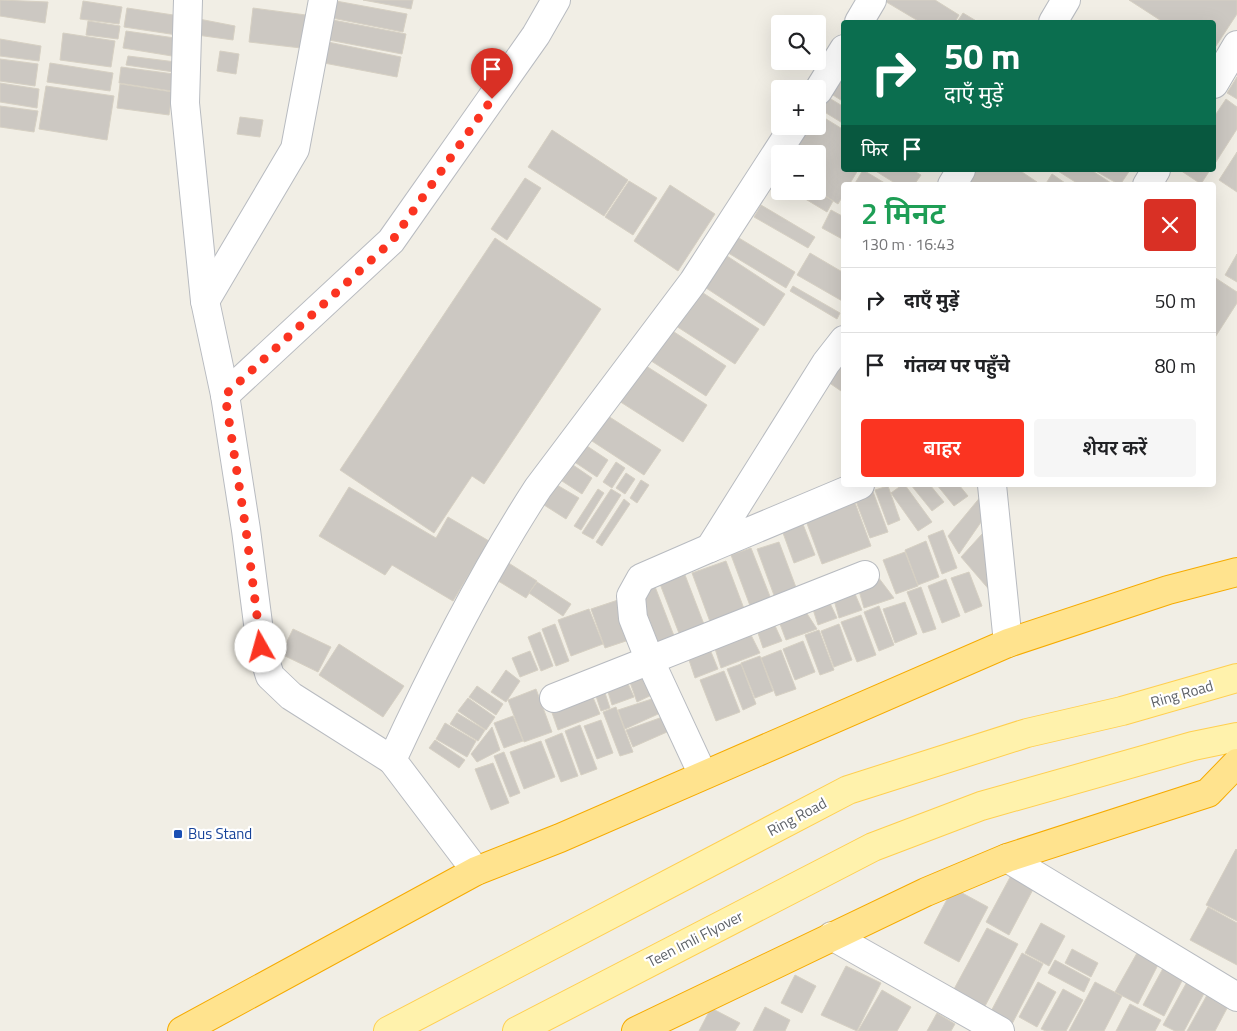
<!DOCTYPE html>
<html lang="hi">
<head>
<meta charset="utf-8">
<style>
	body { margin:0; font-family:"Titillium Web","Noto Sans Devanagari",sans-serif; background:#f6f6f6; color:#202124; height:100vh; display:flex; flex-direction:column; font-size:19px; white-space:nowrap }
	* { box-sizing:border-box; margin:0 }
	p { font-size:16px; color:#757577 }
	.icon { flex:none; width:28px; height:28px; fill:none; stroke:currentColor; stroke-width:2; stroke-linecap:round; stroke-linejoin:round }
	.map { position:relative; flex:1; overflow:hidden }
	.side { position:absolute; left:841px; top:182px; width:375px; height:305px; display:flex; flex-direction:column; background:#fff; border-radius:5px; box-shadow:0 5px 20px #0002 }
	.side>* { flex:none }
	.hud { position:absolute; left:841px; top:20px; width:375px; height:152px; border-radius:5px; box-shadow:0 5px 20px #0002; background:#0b6e4f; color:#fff; overflow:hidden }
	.buttons { position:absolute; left:771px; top:15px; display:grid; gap:10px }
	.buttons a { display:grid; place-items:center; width:55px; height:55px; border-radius:5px; background:#fff; box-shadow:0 5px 20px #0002; font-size:25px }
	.pin { position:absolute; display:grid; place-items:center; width:42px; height:42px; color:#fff; margin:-51px -21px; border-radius:50% 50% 50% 0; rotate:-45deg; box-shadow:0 0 5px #0007 }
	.pin .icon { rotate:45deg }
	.me { position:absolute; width:55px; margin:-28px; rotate:353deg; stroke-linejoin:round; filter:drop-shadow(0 0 4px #0008) }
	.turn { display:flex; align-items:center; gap:18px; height:105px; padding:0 20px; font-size:22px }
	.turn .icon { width:65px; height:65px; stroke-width:2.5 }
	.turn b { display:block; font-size:35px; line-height:42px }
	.then { display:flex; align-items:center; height:48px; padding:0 20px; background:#0003; gap:10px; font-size:19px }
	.round { display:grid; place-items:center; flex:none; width:52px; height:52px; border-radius:5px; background:#f6f6f6 }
	.summary { display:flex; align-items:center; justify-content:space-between; height:85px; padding:0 20px }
	h1 { font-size:30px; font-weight:600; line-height:38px; color:#1e9e55 }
	.primary-button { display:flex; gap:10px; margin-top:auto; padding:10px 20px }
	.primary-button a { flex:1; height:58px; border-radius:5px; background:#fb3421; color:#fff; font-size:20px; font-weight:600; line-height:58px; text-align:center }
	.primary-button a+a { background:#f6f6f6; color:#202124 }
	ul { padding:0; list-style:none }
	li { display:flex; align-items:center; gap:15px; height:65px; padding:0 20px; border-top:1px solid #e0e0e0 }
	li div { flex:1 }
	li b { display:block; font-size:19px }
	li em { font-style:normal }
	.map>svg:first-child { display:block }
</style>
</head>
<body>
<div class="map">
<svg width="1237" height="1031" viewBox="0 0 1237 1031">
	<rect width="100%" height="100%" fill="#f1eee5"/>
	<!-- building -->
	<g fill="#ccc8c2" stroke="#d6d0c3">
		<path d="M0 0 48 2 45 23 0 16Z"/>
		<path d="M363 0H413L411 9Z"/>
		<path d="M883 0H935L959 15 955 22H920Z"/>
		<path d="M1129 0H1237V14L1214 49V22H1163Z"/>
		<path d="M83 1 122 7 119 24 80 19Z"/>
		<path d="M336 1 407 14 403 32 332 18Z"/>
		<path d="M127 8 180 16 177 35 124 27Z"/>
		<path d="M253 8 306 15 301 48 249 42Z"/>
		<path d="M963 13 978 22H957Z"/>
		<path d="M199 19 235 26 233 40 197 35Z"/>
		<path d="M333 20 406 34 402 54 329 40Z"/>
		<path d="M88 21 120 26 118 39 86 35Z"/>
		<path d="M126 31 175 38 172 56 123 48Z"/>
		<path d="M63 33 115 41 111 67 60 60Z"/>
		<path d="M0 39 41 46 39 61 0 56Z"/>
		<path d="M328 42 401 57 397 77 324 63Z"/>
		<path d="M220 51 239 54 236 74 217 71Z"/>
		<path d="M128 56 176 62 174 72 126 65Z"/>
		<path d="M0 59 38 64 35 86 0 81Z"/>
		<path d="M50 63 113 73 110 91 47 82Z"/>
		<path d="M121 67 174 74 172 91 119 83Z"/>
		<path d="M844 75V102L825 90Z"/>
		<path d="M1237 77V99L1227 93Z"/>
		<path d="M0 83 39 89 37 108 0 102Z"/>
		<path d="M120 84 172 92 169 115 117 108Z"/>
		<path d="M46 86 114 96 107 140 39 129Z"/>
		<path d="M826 96 844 107V124L818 108Z"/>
		<path d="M1226 99 1237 107V129L1214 165V117Z"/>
		<path d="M0 106 38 111 34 132 0 127Z"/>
		<path d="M818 114 844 130V170H858L849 185H844V194L838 204 818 191V154H786L803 126H818Z"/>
		<path d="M240 117 263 120 260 137 237 134Z"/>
		<path d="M552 130 628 180 604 216 528 167Z"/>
		<path d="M1237 152V192L1219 180Z"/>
		<path d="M863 170 888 185H854Z"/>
		<path d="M874 170H912L921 175 914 185H898Z"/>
		<path d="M965 170H1019L1037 182 1035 185H965Z"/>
		<path d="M1091 170 1114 185H1080L1058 171Z"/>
		<path d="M1094 170H1130L1120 185Z"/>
		<path d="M1180 170H1210L1201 184Z"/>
		<path d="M1052 174 1068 185H1045Z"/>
		<path d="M525 178 541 188 507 240 491 229Z"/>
		<path d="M629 181 657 198 633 235 605 217Z"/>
		<path d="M670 185 715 214 678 271 634 241Z"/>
		<path d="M792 191H817L833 201 827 212Z"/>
		<path d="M761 205 815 237 808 248 754 217Z"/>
		<path d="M831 210 844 217V240L822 228Z"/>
		<path d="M734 235 795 272 786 288 725 251Z"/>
		<path d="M495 238 601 309 484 484 472 476 434 533 340 470Z"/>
		<path d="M810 253 844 273V302L797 275Z"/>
		<path d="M724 254 785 294 764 326 703 286Z"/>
		<path d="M1237 254V282L1225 275Z"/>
		<path d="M1214 277 1237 292V303L1214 339Z"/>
		<path d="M793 286 840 313 837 319 790 291Z"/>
		<path d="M700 291 759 329 735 364 676 326Z"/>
		<path d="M665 326 726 366 706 396 645 357Z"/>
		<path d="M844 358V393L828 382Z"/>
		<path d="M643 364 707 405 683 442 619 401Z"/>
		<path d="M608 416 661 450 644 475 592 441Z"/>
		<path d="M584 444 608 460 597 477 573 461Z"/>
		<path d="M616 462 625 468 612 488 603 482Z"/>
		<path d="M573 465 592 478 582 494 562 481Z"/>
		<path d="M626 473 635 479 625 494 616 488Z"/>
		<path d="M641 480 649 485 637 503 630 498Z"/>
		<path d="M557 485 579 498 566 519 544 505Z"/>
		<path d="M902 485H905L932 522 918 531 891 493Z"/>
		<path d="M911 485H930L944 502 932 511Z"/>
		<path d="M937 485H959L968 496 954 506Z"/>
		<path d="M888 486 900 520 888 525 875 490Z"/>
		<path d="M349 487 436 538 448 517 489 541 453 601 392 565 385 575 319 536Z"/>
		<path d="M598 489 604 493 581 530 574 526Z"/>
		<path d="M611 489 621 495 593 539 582 533Z"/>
		<path d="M872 489 888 532 870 538 854 496Z"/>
		<path d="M982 495 988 512 959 554 948 536Z"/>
		<path d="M624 499 630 504 602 546 596 542Z"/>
		<path d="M854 500 871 546 822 564 805 518Z"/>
		<path d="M799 514 815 555 794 563 779 522Z"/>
		<path d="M943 530 957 568 942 574 928 536Z"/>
		<path d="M982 534 992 548V593L961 557Z"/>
		<path d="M926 541 939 577 918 585 905 550Z"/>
		<path d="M779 542 797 590 775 598 757 549Z"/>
		<path d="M751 548 773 604 752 611 731 555Z"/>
		<path d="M905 552 918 586 896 594 883 560Z"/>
		<path d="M726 561 746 614 712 627 692 573Z"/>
		<path d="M507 562 537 581 526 598 495 579Z"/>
		<path d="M969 572 982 606 965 613 951 578Z"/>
		<path d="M685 575 707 632 682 641 660 584Z"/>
		<path d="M878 577 894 598 864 608 857 584Z"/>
		<path d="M946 579 960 616 942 623 928 586Z"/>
		<path d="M537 582 571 604 563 616 529 593Z"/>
		<path d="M654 584 676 641 660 648 638 590Z"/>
		<path d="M852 587 862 610 839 618 832 593Z"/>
		<path d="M921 587 936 629 923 633 907 592Z"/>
		<path d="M827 597 837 618 818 625 811 603Z"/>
		<path d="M624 598 638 637 605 648 591 609Z"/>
		<path d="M905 602 917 634 895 643 883 609Z"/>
		<path d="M802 606 817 629 786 640 777 616Z"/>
		<path d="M879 606 894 645 879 651 864 612Z"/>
		<path d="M589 609 603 644 571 656 558 620Z"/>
		<path d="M861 615 876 655 857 662 841 622Z"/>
		<path d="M771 617 782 641 763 648 755 624Z"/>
		<path d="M555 624 569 661 556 666 542 629Z"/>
		<path d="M839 624 852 660 834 667 821 631Z"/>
		<path d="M293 629 331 647 318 672 281 654Z"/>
		<path d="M748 629 760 653 721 668 713 642Z"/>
		<path d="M819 630 834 670 820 675 805 635Z"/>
		<path d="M540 632 553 666 541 671 528 637Z"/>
		<path d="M803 641 815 672 795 680 783 649Z"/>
		<path d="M339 644 404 686 383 717 319 675Z"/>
		<path d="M709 647 718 669 695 678 687 654Z"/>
		<path d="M781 650 796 689 776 696 761 658Z"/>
		<path d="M530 651 538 670 520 677 512 658Z"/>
		<path d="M760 656 773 691 755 698 741 663Z"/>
		<path d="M741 664 756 704 743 710 727 669Z"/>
		<path d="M646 667 658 692 637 702 627 674Z"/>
		<path d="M506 670 520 681 506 702 491 692Z"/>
		<path d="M724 671 740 712 716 721 700 680Z"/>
		<path d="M624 675 634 697 612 705 605 682Z"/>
		<path d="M602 684 610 708 601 711 593 687Z"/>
		<path d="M477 686 503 704 496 715 469 697Z"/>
		<path d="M589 688 600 714 558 730 549 704Z"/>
		<path d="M536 689 552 732 524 742 508 700Z"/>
		<path d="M661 696 667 710 625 729 618 710Z"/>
		<path d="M468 698 495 717 486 730 458 711Z"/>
		<path d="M616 707 633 752 620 756 603 712Z"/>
		<path d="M457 713 485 730 478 741 450 724Z"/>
		<path d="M671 714 676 728 633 747 626 730Z"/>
		<path d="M513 716 523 741 504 748 494 723Z"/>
		<path d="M601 720 613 753 597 759 584 726Z"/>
		<path d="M445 723 476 741 467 757 436 739Z"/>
		<path d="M580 725 597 769 581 775 565 731Z"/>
		<path d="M492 727 500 750 477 762 471 754Z"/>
		<path d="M562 733 578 776 561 782 545 740Z"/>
		<path d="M435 740 465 760 459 768 429 748Z"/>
		<path d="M541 741 555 777 524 789 510 752Z"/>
		<path d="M504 752 520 793 510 797 494 756Z"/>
		<path d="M493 763 509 803 491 810 475 769Z"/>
		<path d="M1236 849 1237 850V921L1206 905Z"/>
		<path d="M1015 868 1038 880 1009 935 986 922Z"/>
		<path d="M953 888 988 907 959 962 924 943Z"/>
		<path d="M1208 907 1237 923V965L1190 940Z"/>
		<path d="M1041 923 1065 936 1049 966 1025 953Z"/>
		<path d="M987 928 1018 944 984 1008 953 991Z"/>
		<path d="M1141 946 1162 957 1138 1004 1115 992Z"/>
		<path d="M1072 949 1098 963 1091 977 1065 963Z"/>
		<path d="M1022 953 1043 964 1011 1026 989 1015Z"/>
		<path d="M1055 960 1090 979 1084 992 1048 973Z"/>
		<path d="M1167 961 1186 973 1164 1016 1143 1005Z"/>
		<path d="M846 966 881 983 857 1031 821 1015Z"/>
		<path d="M1192 973 1209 984 1184 1031H1175L1163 1025Z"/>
		<path d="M795 975 816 986 802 1013 781 1003Z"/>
		<path d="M1038 982 1056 992 1037 1027 1019 1017Z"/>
		<path d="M1095 982 1122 996 1104 1031H1069Z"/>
		<path d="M1212 986 1233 997 1215 1031H1187Z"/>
		<path d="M1063 989 1083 1000 1066 1031H1046L1041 1029Z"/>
		<path d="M882 990 911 1007 897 1031H858Z"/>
		<path d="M1130 1004 1161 1020 1155 1031H1116Z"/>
		<path d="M765 1007 790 1020 785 1031H753Z"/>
		<path d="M711 1008 740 1023 735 1031H699Z"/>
		<path d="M937 1013 955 1024 951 1031H927Z"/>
	</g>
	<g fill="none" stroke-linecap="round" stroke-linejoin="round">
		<defs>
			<g id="street">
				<path d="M188 0 185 103 205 301 225 395"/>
				<path d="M859 22 872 0"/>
				<path d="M1053 22 1066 0"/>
				<path d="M1214 84 1237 45"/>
				<path d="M818 91 844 49"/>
				<path d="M952 185 961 170"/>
				<path d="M1147 185 1156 170"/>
				<path d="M205 301 295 149 323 0"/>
				<path d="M844 340 826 363 710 548 860 485"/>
				<path d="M992 485 1008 643"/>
				<path d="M554 698 865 575"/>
				<path d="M392 760 291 696 270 676 261 647 246 530 225 395 391 241 536 35 556 0"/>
				<path d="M703 775 650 661 633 618 631 596 641 578 710 548"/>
				<path d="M1007 858 1237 997"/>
				<path d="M476 871 392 760C435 667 482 574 538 488L693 282 794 126"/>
				<path d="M832 936 1000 1031"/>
			</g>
			<g id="primary">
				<path d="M388 1031 848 790 1027 733 1122 711 1237 678"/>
				<path d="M517 1031 873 847 981 806 1193 746 1237 737"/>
			</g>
			<g id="highway">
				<path d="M182 1031 476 871 560 838 1008 643 1168 590 1237 572"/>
				<path d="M636 1031 926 892 1007 858 1208 793 1237 763"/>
			</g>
		</defs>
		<!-- street casing -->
		<use href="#street" stroke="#b8bbc0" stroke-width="30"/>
		<!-- primary casing -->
		<use href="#primary" stroke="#ffcf50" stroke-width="30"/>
		<!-- highway casing -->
		<use href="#highway" stroke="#f6ab00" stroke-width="30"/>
		<!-- street -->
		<use href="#street" stroke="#fff" stroke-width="28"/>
		<!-- primary -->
		<use href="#primary" stroke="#fff2ac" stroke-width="28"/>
		<!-- highway -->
		<use href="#highway" stroke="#ffe38e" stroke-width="28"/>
	</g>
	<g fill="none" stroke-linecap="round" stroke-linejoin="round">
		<!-- route -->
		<path stroke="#fb3421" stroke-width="9" stroke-dasharray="0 16.2" d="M261 647 246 530 225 395 392 241 492 99"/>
	</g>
	<!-- markers -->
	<rect fill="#1a4fb4" stroke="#fff" stroke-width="2" x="173" y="829" width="10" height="10" rx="2.5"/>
	<g text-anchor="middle" stroke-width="4.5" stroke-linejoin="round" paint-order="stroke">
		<!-- street labels -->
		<g font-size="15" fill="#5d6167" stroke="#fff">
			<text transform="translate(1182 694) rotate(-16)" y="5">Ring Road</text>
			<text transform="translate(797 817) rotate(-28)" y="5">Ring Road</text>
			<text transform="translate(695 939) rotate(-27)" y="5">Teen Imli Flyover</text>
		</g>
		<!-- transit labels -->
		<g font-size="15" fill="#164399" stroke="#fff" text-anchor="start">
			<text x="188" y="839">Bus Stand</text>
		</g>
	</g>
</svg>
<div class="buttons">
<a><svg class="icon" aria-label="search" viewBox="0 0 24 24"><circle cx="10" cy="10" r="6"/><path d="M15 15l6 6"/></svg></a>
<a>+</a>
<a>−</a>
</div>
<div class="pin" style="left:492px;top:99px;background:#d93025"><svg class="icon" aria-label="arrive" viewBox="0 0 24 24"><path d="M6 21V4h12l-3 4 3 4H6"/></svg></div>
<svg class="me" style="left:261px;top:647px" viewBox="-20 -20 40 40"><circle r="19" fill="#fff"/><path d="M0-13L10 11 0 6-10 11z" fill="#fb3421"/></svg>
<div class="hud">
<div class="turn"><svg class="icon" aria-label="right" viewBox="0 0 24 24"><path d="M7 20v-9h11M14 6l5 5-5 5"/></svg><div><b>50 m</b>दाएँ मुड़ें</div></div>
<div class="then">फिर<svg class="icon" aria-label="arrive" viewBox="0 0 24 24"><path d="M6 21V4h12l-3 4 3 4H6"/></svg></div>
</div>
<section class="side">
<div class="summary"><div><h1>2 मिनट</h1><p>130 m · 16:43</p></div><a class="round" style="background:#d93025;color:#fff"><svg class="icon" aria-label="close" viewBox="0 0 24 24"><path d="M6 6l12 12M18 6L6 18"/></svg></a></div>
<ul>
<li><svg class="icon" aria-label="right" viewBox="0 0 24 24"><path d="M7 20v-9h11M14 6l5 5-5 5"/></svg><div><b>दाएँ मुड़ें</b></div><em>50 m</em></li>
<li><svg class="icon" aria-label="arrive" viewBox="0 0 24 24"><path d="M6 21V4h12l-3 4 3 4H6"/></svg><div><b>गंतव्य पर पहुँचे</b></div><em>80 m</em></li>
</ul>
<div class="primary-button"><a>बाहर</a><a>शेयर करें</a></div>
</section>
</div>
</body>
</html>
